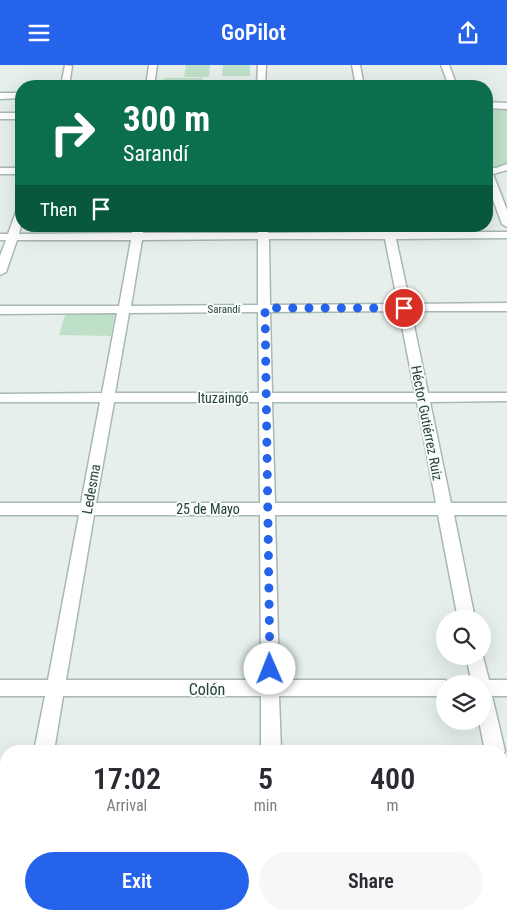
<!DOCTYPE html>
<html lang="en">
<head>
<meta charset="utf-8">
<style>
	body { margin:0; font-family:"Roboto Condensed",sans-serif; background:#f7f7f7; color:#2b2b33; height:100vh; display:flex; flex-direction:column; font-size:19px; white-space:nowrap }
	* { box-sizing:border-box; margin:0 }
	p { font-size:16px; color:#7c7c81 }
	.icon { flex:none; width:28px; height:28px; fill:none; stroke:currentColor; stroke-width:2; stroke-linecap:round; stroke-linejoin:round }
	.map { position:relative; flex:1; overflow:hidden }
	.sheet { position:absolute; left:0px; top:680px; width:508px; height:175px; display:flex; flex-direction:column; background:#fff; border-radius:20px 20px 0 0; box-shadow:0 5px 20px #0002 }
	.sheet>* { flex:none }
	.hud { position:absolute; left:15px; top:15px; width:478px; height:152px; border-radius:20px; box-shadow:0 5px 20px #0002; background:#0b6e4f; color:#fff; overflow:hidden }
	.controls { position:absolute; left:436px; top:545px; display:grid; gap:10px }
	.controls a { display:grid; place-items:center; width:55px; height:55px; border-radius:50%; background:#fff; box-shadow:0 5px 20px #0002; font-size:25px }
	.pin { position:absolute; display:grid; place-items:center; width:42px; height:42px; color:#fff; margin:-21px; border:2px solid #fff; border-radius:50%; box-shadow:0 1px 5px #0007 }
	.me { position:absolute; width:55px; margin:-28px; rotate:359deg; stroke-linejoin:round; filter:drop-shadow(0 0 4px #0008) }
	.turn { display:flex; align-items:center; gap:18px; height:105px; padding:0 25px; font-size:22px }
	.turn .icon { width:65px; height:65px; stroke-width:2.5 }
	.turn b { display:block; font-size:35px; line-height:42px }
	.then { display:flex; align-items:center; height:48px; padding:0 25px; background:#0003; gap:10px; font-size:19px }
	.eta { display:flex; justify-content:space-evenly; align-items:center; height:85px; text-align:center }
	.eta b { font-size:30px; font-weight:600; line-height:35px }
	.button { display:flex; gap:10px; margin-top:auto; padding:10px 25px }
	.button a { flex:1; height:58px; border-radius:30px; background:#2563eb; color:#fff; font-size:20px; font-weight:600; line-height:58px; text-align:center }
	.button a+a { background:#f7f7f7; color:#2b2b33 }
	header { display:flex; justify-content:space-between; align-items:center; height:65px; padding:0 25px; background:#2563eb; color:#fff; font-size:22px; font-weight:600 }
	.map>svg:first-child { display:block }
</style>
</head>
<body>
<header><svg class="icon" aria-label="menu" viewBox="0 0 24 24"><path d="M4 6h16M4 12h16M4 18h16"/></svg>GoPilot<svg class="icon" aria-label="share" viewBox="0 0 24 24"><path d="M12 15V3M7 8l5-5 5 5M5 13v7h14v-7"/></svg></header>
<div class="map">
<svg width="507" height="855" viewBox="0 0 507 855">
	<rect width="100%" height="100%" fill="#e6efeb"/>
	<!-- green -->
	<g fill="#bfe0c8">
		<path d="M186 0H210L209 12H184Z"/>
		<path d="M223 0H250V11H222Z"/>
		<path d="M164 13H203L201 21H161Z"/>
		<path d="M486 42H507V99C498 103 490 103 486 93Z"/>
		<path d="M66 247 111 248 115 250 111 271 59 270Z"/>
	</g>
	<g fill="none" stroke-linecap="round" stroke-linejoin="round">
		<defs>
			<g id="minor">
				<path d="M65 0 72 1 69 21H61Z"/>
				<path d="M149 0H157L154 21H146Z"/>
				<path d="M258 0H266L265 21H257Z"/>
				<path d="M352 0H360L364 21H356Z"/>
				<path d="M441 0H449L457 21H449Z"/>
				<path d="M0 28H21V33L0 34Z"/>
				<path d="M486 37 507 38V44L486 43Z"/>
				<rect x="0" y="48" width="21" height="6"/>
				<path d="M486 99 491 103H496L507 99V105L493 109 507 145V162L502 159 486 116Z"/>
				<rect x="0" y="103" width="21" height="6"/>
				<path d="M21 144V161L19 169 132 168 134 161H144L143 168H258V161H268V168L384 167 383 161H393L395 167H507V173L396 174 410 239 507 238V246H411L428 328H507V336L430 337 451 438H507V450H454L475 554H458L438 450H275L279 615H445L452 619H445V631H279L281 686H261V631H63L54 686H34L45 631H0V615H48L79 450H0V438H81L100 337H0V329L102 328 117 248 0 249V241H119L131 175H17L6 207 0 210V191L6 175H0V169H8L16 147ZM258 174V240L131 241 142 175ZM269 174H385L398 239 270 240ZM399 246 415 328H272L270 247ZM258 247 259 328H115L129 248ZM114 337H259L260 438H96ZM272 337H417L436 438H275ZM94 450H260L261 615H66Z"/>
				<path d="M482 588 489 615H507V631H492L505 686 501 693V686H485L479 656H482V619H472L466 591H482Z"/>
				<path d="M501 708 507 711V755L501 753Z"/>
				<path d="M6 846V849H27L26 855H4Z"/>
				<rect x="262" y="849" width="22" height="6"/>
			</g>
		</defs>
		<!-- minor casing -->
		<use href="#minor" stroke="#a8b8b2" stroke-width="3"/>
		<!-- minor -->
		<use href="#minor" fill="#fff" fill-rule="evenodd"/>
	</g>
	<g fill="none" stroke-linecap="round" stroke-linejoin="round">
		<!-- route -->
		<path stroke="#2563eb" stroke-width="9" stroke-dasharray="0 16.2" d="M270 604 265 243H404"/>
	</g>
	<g text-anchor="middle" stroke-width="4" stroke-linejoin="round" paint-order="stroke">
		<!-- far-street labels -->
		<g font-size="11" fill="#24423a" stroke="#f7fbf9">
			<text x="224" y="248">Sarandí</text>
		</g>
		<!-- street labels -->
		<g font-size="14" fill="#24423a" stroke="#f7fbf9">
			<text x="223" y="338">Ituzaingó</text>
			<text transform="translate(427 358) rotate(79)" y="5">Héctor Gutiérrez Ruiz</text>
			<text transform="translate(91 424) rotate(-80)" y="5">Ledesma</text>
			<text x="208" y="449">25 de Mayo</text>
		</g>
		<!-- near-street labels -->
		<g font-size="16" fill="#24423a" stroke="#f7fbf9">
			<text x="207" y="630">Colón</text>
		</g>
	</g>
</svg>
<div class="controls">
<a><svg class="icon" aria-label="search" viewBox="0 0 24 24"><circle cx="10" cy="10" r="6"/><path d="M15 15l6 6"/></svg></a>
<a><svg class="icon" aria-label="layers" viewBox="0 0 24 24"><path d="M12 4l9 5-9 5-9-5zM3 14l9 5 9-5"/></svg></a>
</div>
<div class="pin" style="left:404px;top:243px;background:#d93025"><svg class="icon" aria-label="arrive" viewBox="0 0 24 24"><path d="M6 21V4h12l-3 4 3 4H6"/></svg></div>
<svg class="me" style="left:270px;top:604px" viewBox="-20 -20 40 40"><circle r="19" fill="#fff"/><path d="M0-13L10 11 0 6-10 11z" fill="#2563eb"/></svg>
<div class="hud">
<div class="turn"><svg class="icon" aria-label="right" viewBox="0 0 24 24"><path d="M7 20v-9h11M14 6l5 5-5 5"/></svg><div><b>300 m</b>Sarandí</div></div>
<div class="then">Then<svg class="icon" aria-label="arrive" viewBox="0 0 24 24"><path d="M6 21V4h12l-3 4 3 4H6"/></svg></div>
</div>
<section class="sheet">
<div class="eta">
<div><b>17:02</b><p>Arrival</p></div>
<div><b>5</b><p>min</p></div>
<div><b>400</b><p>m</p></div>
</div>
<div class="button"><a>Exit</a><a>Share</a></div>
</section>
</div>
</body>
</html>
